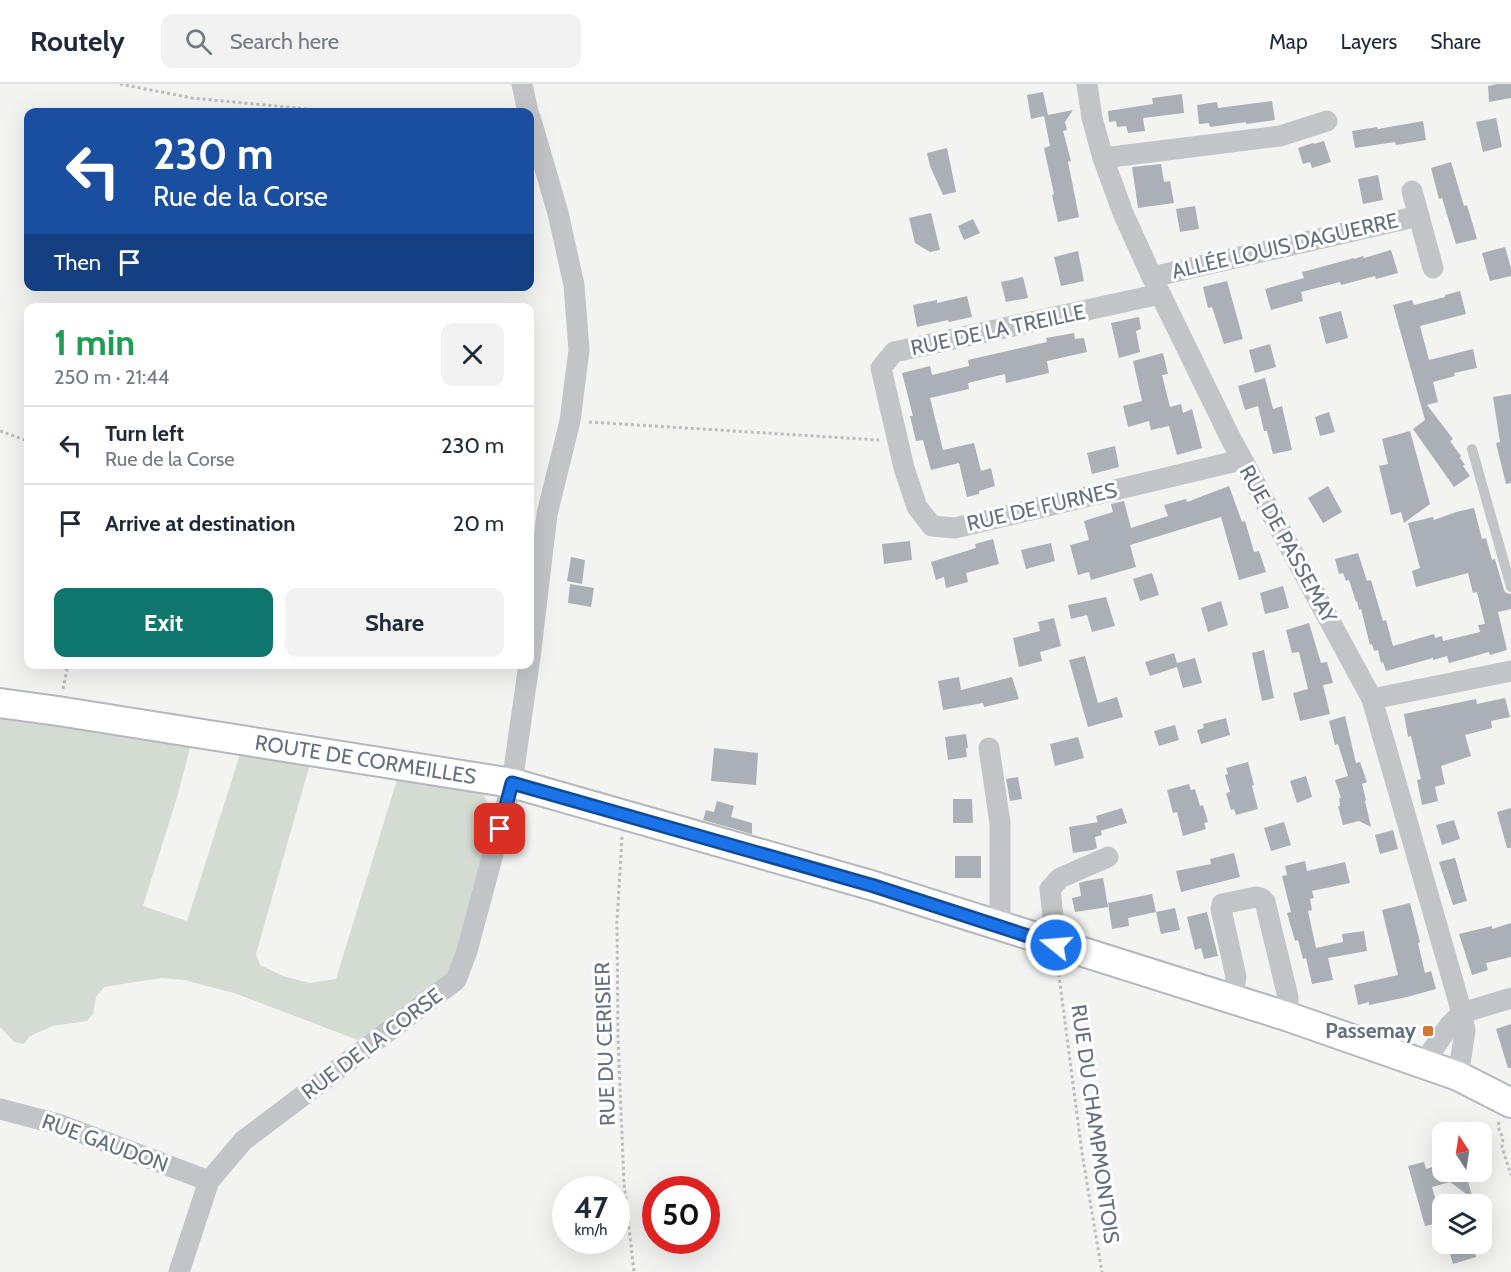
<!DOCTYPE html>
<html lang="en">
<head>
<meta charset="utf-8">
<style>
	body { margin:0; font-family:Cabin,sans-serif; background:#f2f2f3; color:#1f2937; height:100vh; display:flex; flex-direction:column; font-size:22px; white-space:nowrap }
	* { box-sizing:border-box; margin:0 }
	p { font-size:20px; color:#747a83 }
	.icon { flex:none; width:33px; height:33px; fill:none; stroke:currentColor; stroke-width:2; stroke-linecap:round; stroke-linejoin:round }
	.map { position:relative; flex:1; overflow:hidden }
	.details { position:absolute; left:24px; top:219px; width:510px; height:366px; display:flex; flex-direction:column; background:#fff; border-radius:12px; box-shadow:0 6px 24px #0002 }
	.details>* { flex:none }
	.hud { position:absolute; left:24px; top:24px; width:510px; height:183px; border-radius:12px; box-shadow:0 6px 24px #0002; background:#1a4fa0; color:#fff; overflow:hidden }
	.needle { width:39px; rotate:348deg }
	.tools { position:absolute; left:1432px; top:1038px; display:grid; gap:12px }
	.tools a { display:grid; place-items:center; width:60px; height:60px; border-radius:12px; background:#fff; box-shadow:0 6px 24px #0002; font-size:30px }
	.speed { position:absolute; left:552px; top:1092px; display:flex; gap:12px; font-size:30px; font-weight:700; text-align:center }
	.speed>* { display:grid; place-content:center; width:78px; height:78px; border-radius:50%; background:#fff; box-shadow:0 6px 24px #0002; line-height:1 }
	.speed small { font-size:15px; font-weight:400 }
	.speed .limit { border:9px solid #d22; background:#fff; color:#111 }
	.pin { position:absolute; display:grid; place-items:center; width:51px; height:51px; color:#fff; margin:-26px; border-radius:12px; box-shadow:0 3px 9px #0006 }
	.me { position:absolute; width:66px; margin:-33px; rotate:287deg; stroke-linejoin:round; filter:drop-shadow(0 0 4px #0008) }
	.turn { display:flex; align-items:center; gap:21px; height:126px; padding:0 30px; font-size:27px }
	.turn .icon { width:78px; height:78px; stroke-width:2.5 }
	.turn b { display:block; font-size:42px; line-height:51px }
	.then { display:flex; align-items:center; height:57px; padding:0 30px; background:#0003; gap:12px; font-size:22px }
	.round { display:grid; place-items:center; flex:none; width:63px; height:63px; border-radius:12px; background:#f2f2f3 }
	.headline { display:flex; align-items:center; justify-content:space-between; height:102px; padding:0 30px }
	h1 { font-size:36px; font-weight:700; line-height:45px; color:#1e9e55 }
	.action { display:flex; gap:12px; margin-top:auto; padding:12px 30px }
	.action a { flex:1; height:69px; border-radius:12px; background:#0f766e; color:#fff; font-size:24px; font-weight:700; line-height:69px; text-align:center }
	.action a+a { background:#f2f2f3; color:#1f2937 }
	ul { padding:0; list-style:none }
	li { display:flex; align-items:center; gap:18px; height:78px; padding:0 30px; border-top:2px solid #e0e1e3 }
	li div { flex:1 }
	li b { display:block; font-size:22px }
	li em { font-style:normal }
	header { display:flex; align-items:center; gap:36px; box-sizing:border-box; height:84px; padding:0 30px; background:#fff; border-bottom:2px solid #e0e1e3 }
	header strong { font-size:28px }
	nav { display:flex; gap:33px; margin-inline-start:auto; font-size:21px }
	.search { width:420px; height:54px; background:#f2f2f3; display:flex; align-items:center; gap:15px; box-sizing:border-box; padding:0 21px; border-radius:12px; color:#747a83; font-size:22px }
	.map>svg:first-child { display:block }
</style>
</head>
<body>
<header>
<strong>Routely</strong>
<div class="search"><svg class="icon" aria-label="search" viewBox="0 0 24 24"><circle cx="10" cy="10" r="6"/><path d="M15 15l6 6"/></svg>Search here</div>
<nav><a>Map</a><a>Layers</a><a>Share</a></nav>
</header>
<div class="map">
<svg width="1511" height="1188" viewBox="0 0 1511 1188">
	<rect width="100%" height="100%" fill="#f3f4f1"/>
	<!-- green -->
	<path fill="#d4dbd2" d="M0 630 191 660 178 710 143 822 187 837 242 664 312 673 256 870 260 881 283 892 310 899 336 895 399 689 481 705 492 731 458 883 451 893 358 956 234 909 184 896 161 894 104 903 96 913 93 930 87 937 53 942 30 952 24 960 14 958 0 943Z"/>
	<!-- building -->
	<g fill="#abafb6">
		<path d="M1497 0H1511V14L1489 18 1488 2Z"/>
		<path d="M1043 8 1048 31 1073 26 1065 38 1067 46 1063 47 1071 77 1068 78 1079 133 1058 138 1052 111 1054 110 1044 64 1050 62 1044 32 1031 35 1027 11Z"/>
		<path d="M1182 10 1184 29 1143 34 1145 47 1128 49 1126 42 1117 43 1116 37 1109 38 1108 27 1153 20 1152 14Z"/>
		<path d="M1272 17 1275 36 1246 40V38L1210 43 1209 39 1199 40 1197 21 1217 18 1218 24Z"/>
		<path d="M1496 34 1502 63 1483 68 1476 38Z"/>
		<path d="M1423 37 1426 56 1396 61 1395 58 1355 64 1352 47 1377 43 1378 45Z"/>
		<path d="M1324 57 1331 78 1312 84 1310 78 1303 80 1298 64 1313 59 1314 60Z"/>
		<path d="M947 64 956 108 943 111 930 82 927 69Z"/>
		<path d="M1451 78 1464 122 1467 121 1477 155 1456 160 1442 114 1439 115 1431 84Z"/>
		<path d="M1161 80 1164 98 1170 97 1174 119 1138 124 1132 83Z"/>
		<path d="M1378 91 1383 116 1363 120 1358 95Z"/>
		<path d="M1195 122 1199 145 1180 148 1176 125Z"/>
		<path d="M931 129 940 166 930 168 915 159 909 134Z"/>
		<path d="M973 135 980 149 964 156 958 142Z"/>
		<path d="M1505 163 1511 184V192L1490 197 1482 169Z"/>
		<path d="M1391 166 1398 189 1376 195 1375 192 1341 201 1340 198 1301 208 1303 217 1271 226 1265 205 1304 194 1302 188 1310 186 1354 174V175L1363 172 1364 174Z"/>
		<path d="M1078 167 1084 197 1061 202 1054 173Z"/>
		<path d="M1023 193 1028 214 1006 218 1001 198Z"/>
		<path d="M1227 197 1243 255 1224 260 1212 223 1208 224 1203 203Z"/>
		<path d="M1460 207 1466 230 1420 242 1429 276 1473 265 1477 284 1454 289 1455 292 1433 298 1438 318 1427 321 1453 355 1450 357 1461 372 1460 374 1465 381 1463 382 1470 392 1454 403 1413 345 1425 336 1393 221 1412 216 1414 221 1445 213V211Z"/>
		<path d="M967 212 972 233 949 238 948 236 917 243 913 221 937 216V219Z"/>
		<path d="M1341 227 1348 254 1326 260 1319 233Z"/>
		<path d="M1139 233 1141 245 1136 247 1140 268 1119 274 1111 239Z"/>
		<path d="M1074 249 1075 255 1084 254 1087 268 1047 277 1049 289 1006 299 1005 290 968 299 969 305 930 314 943 366 974 359 981 387 991 384 995 402 979 407V410L967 413 959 379 931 386 923 356 916 357 910 332H913L902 289 930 282 932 291 969 282 968 276 1047 258 1046 254Z"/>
		<path d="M1270 260 1276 283 1255 289 1249 266Z"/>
		<path d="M1163 269 1168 290 1162 291 1170 323 1181 320 1183 329 1192 325 1202 364 1177 371 1169 342 1151 346 1149 337 1128 343 1123 322 1142 317 1133 277Z"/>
		<path d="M1265 294 1273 325 1282 322 1292 366 1273 370 1267 347H1264L1258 322 1245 326 1238 302Z"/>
		<path d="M1511 310V399L1506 400 1496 359 1500 358 1493 313Z"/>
		<path d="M1329 328 1335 348 1320 352 1315 333Z"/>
		<path d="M1410 347 1430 420 1404 439 1401 428 1391 431 1379 382 1388 380 1382 355Z"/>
		<path d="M1115 362 1119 383 1092 390 1087 369Z"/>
		<path d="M1229 402 1242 438 1245 437 1254 468 1259 467 1266 488 1239 496 1221 433 1130 461 1136 483 1091 496 1089 488 1078 491 1070 461 1089 456 1084 437 1113 428 1111 420 1124 417 1131 444 1168 432 1164 421 1186 415 1187 418Z"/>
		<path d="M1328 402 1342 428 1323 439 1308 414Z"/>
		<path d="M1474 424 1482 455 1486 454 1492 476 1495 475 1504 506 1506 509 1511 510V525L1498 528 1507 566 1490 571 1489 568 1449 579 1447 572 1433 576V574L1386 587 1383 578 1381 579 1378 566 1374 567 1372 560 1370 561 1361 525 1359 526 1357 517 1356 518 1349 496 1346 497 1343 489 1339 490 1335 475 1358 469 1367 497 1371 496 1383 537 1386 536 1393 562 1434 550 1435 554 1442 552 1443 557 1480 548 1478 541 1485 540 1477 508 1473 509 1468 489 1416 503 1412 487 1420 484 1408 439 1433 433 1434 436 1456 428Z"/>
		<path d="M993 455 999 480 966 489 968 498 946 504 944 493 936 496 931 478 976 464 975 460Z"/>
		<path d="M910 457 912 476 884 480 882 460Z"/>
		<path d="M1051 459 1055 477 1026 485 1021 466Z"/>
		<path d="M571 473 585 476 582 500 567 497Z"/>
		<path d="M1152 489 1159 511 1140 517 1133 495Z"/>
		<path d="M570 500 594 504 591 523 568 519Z"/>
		<path d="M1283 502 1289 524 1265 530 1260 509Z"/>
		<path d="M1106 513 1115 542 1092 548 1087 531 1071 535 1068 521Z"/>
		<path d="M1221 517 1228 541 1208 548 1201 524Z"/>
		<path d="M1054 534 1061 562 1040 568 1042 577 1019 583 1013 554 1040 547 1038 538Z"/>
		<path d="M1309 539 1321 579 1327 578 1333 599 1323 601 1330 630 1300 637 1293 609 1308 605 1299 568 1292 569 1286 546Z"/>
		<path d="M1264 566 1274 614 1262 617 1252 569Z"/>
		<path d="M1174 569 1177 579 1195 574 1202 599 1183 604 1177 583 1150 592 1145 578Z"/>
		<path d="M1085 572 1098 619 1117 613 1123 633 1088 643 1069 576Z"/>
		<path d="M959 593 961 606 1012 593 1019 615 984 623 983 619 943 626 938 597Z"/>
		<path d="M1505 614 1510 633 1491 637 1492 644 1465 651 1471 672 1441 682 1445 700 1435 703 1438 717 1422 721 1417 696 1421 695 1411 652 1408 653 1404 630 1476 615 1477 620Z"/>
		<path d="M1345 632 1356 679 1360 678 1367 698 1362 700 1366 716 1365 717 1371 743 1359 737 1343 741 1338 722H1340L1339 714H1341L1335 696 1348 692 1338 660 1335 661 1329 637Z"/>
		<path d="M1226 634 1230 651 1201 660 1197 646 1204 644 1203 640Z"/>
		<path d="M1175 641 1179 656 1159 662 1154 647Z"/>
		<path d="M966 650 968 664H966L967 673 948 676 945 653Z"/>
		<path d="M1078 653 1084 674 1055 682 1050 660Z"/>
		<path d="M714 664 758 669 756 701 711 697Z"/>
		<path d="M1248 678 1254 701 1252 702 1258 725 1236 731 1234 725 1231 726 1226 709 1230 708 1225 691 1228 690 1226 684Z"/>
		<path d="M1306 692 1312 713 1297 719 1290 697Z"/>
		<path d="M1018 693 1022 715 1010 717 1006 695Z"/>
		<path d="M1189 700 1191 706 1195 705 1200 722 1203 721 1208 738 1204 739 1206 745 1183 752 1177 728 1173 729 1167 706Z"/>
		<path d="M953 715H972L973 739H953Z"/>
		<path d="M717 717 734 722 731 733 752 739V750L703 736 706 726 714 728Z"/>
		<path d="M1122 724 1127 739 1100 747 1096 732Z"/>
		<path d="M1511 724V764H1507L1497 728Z"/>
		<path d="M1454 736 1460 755 1442 761 1436 741Z"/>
		<path d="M1098 738 1102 751 1095 753 1097 764 1092 766 1073 769 1069 743Z"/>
		<path d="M1284 738 1291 761 1271 767 1264 744Z"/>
		<path d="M1393 746 1398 765 1380 770 1375 751Z"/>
		<path d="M1234 769 1240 793 1181 808 1176 787 1211 780 1210 775Z"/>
		<rect x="955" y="772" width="26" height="22"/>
		<path d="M1455 774 1467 817 1453 821 1439 778Z"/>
		<path d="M1305 777 1307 787 1345 778 1350 799 1312 807 1314 814 1310 815 1312 826 1308 827 1316 864 1343 858 1342 850 1364 847 1367 867 1328 874 1333 896 1312 900 1306 874 1303 875 1298 856 1295 857 1287 829 1291 828 1282 792 1287 791 1285 782Z"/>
		<path d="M1103 794 1108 823 1075 828 1072 814 1081 812 1079 799 1086 797Z"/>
		<path d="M1152 810 1156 828 1128 834 1129 842 1112 845 1108 819Z"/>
		<path d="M1410 819 1420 858 1418 859 1425 889 1431 887 1436 905 1407 913 1369 921V918L1358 921 1354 901 1398 891 1382 826Z"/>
		<path d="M1175 824 1180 846 1161 850 1156 828Z"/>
		<path d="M1207 828 1218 872 1204 875 1201 864 1195 866 1187 833Z"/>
		<path d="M1511 839V873L1486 879 1488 886 1472 891 1459 850 1492 842V845Z"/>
		<path d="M1511 940V984H1508L1496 945Z"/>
		<path d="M1424 1078 1426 1085 1443 1080V1088H1474V1092L1467 1094 1473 1115 1450 1098 1432 1103 1442 1138 1425 1142 1408 1082Z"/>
		<path d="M1447 1160H1473L1476 1173 1453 1180Z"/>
	</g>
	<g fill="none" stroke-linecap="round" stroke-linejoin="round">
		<defs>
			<g id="secondary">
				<path id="s1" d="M0 619 58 627 512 699 874 802 1286 932 1458 992 1511 1019"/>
			</g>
		</defs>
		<!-- secondary casing -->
		<use href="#secondary" stroke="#b4b7bc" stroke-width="32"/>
		<!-- path -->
		<g stroke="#bbbcbf" stroke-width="3" stroke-dasharray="3 3" stroke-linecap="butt">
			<path d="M120 0 192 14 339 28"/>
			<path d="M589 338 879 356"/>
			<path d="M0 347 28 357"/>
			<path d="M63 605 68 580"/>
			<path d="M622 753 617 838 618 955 624 1099 634 1188"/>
			<path d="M1058 884 1082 1069 1102 1188"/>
			<path d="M1499 1038 1498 1043 1503 1054 1502 1063 1511 1091"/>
		</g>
		<!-- lane -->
		<path stroke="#c2c4c8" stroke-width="10" d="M1472 365 1511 503"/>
		<!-- street -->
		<g stroke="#c2c4c8" stroke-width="21">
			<path d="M522 0 528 28"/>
			<path d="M1087 0 1092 34 1103 74 1123 129 1152 193 1230 353 1372 615 1462 929 1465 947 1458 992"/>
			<path d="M530 33 558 129 574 201 579 266 570 337 547 430 530 574"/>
			<path d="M1103 74 1280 52 1327 37"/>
			<path d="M1412 107 1433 184"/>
			<path d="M1152 193 1419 132"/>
			<path d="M1160 210 894 268 881 284 904 384 917 423 932 442 955 444 1241 376"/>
			<path d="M1372 615 1511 587"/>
			<path d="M989 664 1000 739V843"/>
			<path d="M1056 861 1050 805 1060 794 1108 773"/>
			<path d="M1232 915 1236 893 1221 825 1222 820 1256 813 1261 814 1265 818 1288 913V925L1286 932"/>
			<path d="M1423 980 1449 942 1462 929 1511 914"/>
			<path d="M0 1025 61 1041 209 1097"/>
			<path d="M179 1188 209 1097 243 1057 456 896 467 867 512 699 529 580"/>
		</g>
		<!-- secondary -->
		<use href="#secondary" stroke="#fff" stroke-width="28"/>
	</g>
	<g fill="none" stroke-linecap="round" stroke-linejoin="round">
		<defs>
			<path id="route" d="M500 745 512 699 874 802 1056 861"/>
		</defs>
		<!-- route casing -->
		<use href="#route" stroke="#114b97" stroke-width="15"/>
		<!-- route -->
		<use href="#route" stroke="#1a73e8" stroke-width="10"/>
	</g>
	<!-- markers -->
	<rect fill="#d47631" stroke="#fff" stroke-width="2" x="1422" y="941" width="12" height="12" rx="3"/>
	<g text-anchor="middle" stroke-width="6" stroke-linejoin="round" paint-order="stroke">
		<!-- street labels -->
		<g font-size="21" fill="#656f7f" stroke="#fff">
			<text transform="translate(1285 162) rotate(-13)" y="7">ALLÉE LOUIS DAGUERRE</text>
			<text transform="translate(998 246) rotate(-12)" y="7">RUE DE LA TREILLE</text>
			<text transform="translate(1042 423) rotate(-13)" y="7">RUE DE FURNES</text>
			<text transform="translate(1288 460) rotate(61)" y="7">RUE DE PASSEMAY</text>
			<text dy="7" stroke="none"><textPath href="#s1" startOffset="370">ROUTE DE CORMEILLES</textPath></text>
			<text transform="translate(372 960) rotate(-37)" y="7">RUE DE LA CORSE</text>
			<text transform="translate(605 960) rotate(-92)" y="7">RUE DU CERISIER</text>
			<text transform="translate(1095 1040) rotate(82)" y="7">RUE DU CHAMPMONTOIS</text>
			<text transform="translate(105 1059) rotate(20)" y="7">RUE GAUDON</text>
		</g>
		<!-- poi labels -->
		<g font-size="21" font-weight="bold" fill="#656f7f" stroke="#fff" text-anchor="end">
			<text x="1416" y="954">Passemay</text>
		</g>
	</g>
</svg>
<div class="tools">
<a><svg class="needle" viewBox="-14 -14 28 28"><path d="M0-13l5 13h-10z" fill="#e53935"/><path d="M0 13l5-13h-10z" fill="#747a83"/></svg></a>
<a><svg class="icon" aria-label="layers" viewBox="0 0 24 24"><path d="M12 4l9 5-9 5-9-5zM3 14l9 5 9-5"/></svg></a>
</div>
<div class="speed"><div>47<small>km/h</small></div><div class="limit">50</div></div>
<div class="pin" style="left:500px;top:745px;background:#d93025"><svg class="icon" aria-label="arrive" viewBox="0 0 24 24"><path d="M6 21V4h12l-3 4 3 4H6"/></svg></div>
<svg class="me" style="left:1056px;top:861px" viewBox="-20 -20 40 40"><circle r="17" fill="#1a73e8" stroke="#fff" stroke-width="3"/><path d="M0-11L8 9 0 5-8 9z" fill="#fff"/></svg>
<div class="hud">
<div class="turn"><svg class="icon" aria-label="left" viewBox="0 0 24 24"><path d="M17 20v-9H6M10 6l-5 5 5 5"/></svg><div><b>230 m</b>Rue de la Corse</div></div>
<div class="then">Then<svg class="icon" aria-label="arrive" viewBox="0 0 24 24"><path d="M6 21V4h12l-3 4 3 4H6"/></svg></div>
</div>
<section class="details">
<div class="headline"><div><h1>1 min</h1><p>250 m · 21:44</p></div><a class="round"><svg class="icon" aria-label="close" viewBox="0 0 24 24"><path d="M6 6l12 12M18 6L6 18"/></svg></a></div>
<ul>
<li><svg class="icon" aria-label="left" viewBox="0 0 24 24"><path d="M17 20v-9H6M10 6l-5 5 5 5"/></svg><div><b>Turn left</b><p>Rue de la Corse</p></div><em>230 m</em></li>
<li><svg class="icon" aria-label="arrive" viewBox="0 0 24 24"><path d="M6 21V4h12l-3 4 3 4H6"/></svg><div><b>Arrive at destination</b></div><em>20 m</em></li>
</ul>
<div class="action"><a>Exit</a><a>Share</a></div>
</section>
</div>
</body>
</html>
